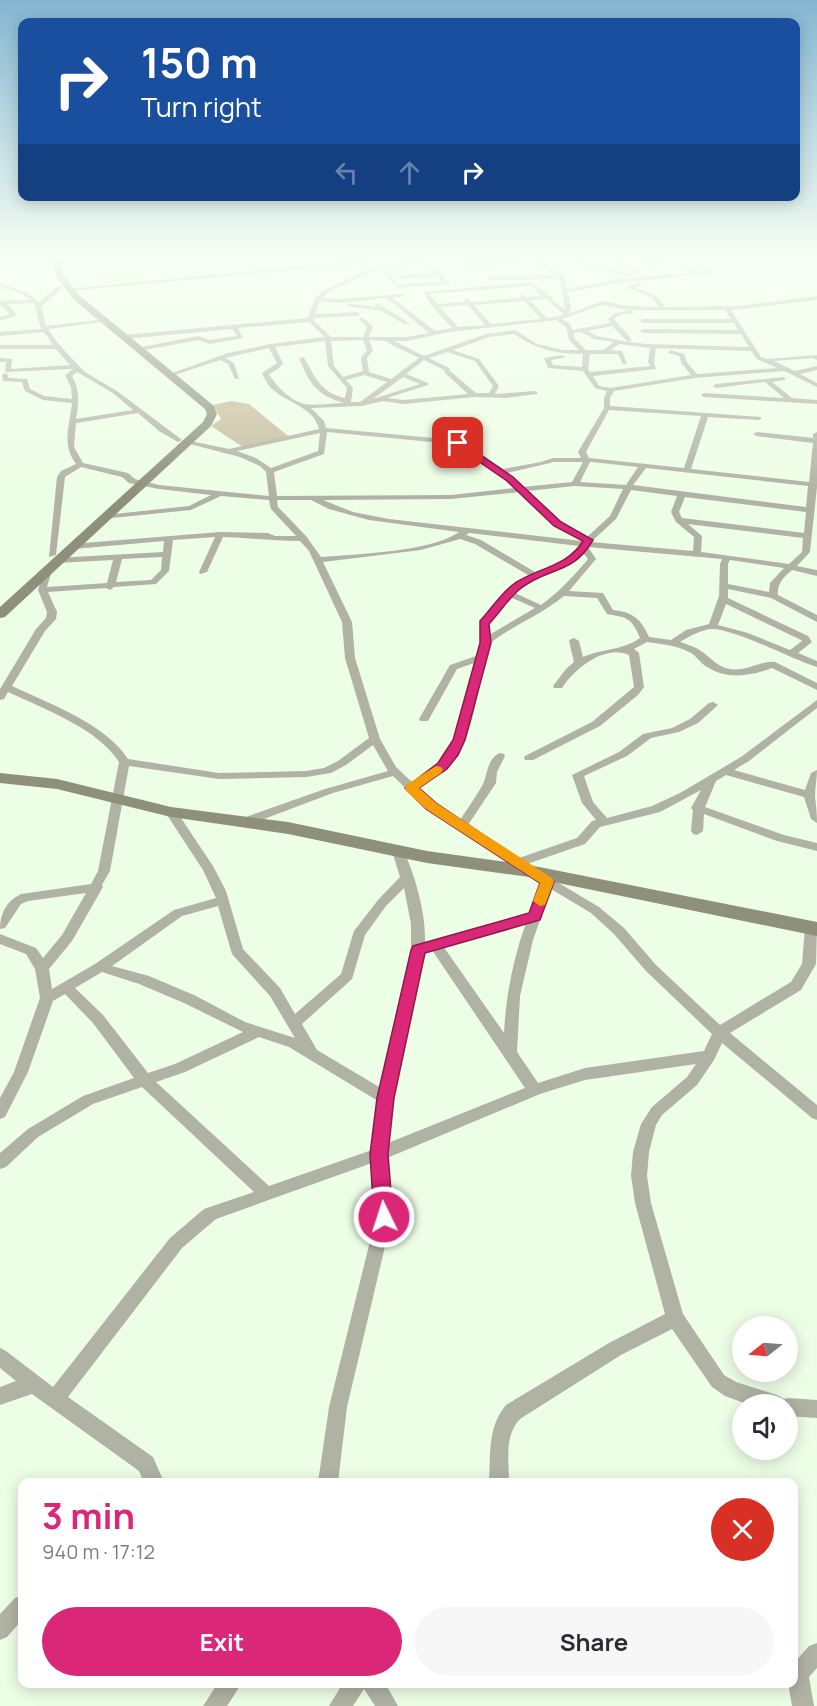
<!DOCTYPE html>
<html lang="en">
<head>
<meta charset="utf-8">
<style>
	body { margin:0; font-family:Manrope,sans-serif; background:#f7f7f7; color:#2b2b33; height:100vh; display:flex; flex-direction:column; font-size:22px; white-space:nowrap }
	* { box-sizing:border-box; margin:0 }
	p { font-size:20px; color:#7c7c81 }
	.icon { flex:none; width:33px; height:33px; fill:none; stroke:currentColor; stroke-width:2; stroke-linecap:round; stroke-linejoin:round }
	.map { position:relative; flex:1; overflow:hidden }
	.details { position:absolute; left:18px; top:1478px; width:780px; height:210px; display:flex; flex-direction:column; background:#fff; border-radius:12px; box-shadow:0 3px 15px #0003 }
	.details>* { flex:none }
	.hud { position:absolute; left:18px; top:18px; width:782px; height:183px; border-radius:12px; box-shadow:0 3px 15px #0003; background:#1a4fa0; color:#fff; overflow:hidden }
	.needle { width:39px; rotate:253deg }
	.controls { position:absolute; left:732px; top:1316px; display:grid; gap:12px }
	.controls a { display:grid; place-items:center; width:66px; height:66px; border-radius:50%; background:#fff; box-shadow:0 3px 15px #0003; font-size:30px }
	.pin { position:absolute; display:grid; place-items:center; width:51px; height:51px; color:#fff; margin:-26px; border-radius:12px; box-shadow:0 3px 9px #0006 }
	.me { position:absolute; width:66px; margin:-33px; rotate:356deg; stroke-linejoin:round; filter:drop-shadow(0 0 4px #0008) }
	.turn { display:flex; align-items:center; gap:21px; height:126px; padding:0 24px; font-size:27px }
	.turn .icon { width:78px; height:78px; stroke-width:2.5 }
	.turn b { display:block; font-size:42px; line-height:51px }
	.lanes { display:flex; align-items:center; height:57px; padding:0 24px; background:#0003; justify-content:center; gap:30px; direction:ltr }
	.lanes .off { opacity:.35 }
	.round { display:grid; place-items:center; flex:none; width:63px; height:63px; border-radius:32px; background:#f7f7f7 }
	.summary { display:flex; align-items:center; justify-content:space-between; height:102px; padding:0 24px }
	h1 { font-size:36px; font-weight:700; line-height:45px; color:#db2777 }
	.primary-button { display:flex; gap:12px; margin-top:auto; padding:12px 24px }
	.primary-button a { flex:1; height:69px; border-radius:36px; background:#db2777; color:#fff; font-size:24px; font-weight:700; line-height:69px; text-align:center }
	.primary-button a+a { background:#f7f7f7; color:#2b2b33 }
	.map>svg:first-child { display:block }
</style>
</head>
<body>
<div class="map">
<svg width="817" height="1706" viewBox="0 0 817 1706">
	<rect width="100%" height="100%" fill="#edfee6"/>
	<!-- green -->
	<path fill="#f2e7c7" d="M140 263 146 280 97 284 92 267Z"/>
	<!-- forest -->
	<path fill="#c6bb9a" d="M231 401 249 404 288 436 243 447 211 426 221 419 213 405Z"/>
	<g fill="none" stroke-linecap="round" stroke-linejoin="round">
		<!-- street -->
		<g fill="#b0b2a4" fill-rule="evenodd">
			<path d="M0 258H6L0 260Z"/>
			<path d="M422 258H426V262L441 273 450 284 398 288 379 268 329 292 322 298 338 299 405 294V296L393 298 435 331 452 328 433 307 423 292 532 282 549 296H554L552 299 564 309 565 308 560 279 490 280 487 278 490 276 556 275 535 262 468 267 454 258H459L469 263 567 258 634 275 631 277 562 260 541 261 564 276 567 289 619 279 691 273 675 262 653 266 633 260 634 258 653 262 671 260 670 258 680 259V261L697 272H705L685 258H691L713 273 619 283 568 292 571 308 569 314 602 301 627 306 659 307 651 297 626 287 639 282 641 285 634 287 655 295 665 307 739 306 817 296V300L731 310 761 357 767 359 817 355V360L813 358 774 361 795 371 817 366V370L800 374 817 383V387L784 371 695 378 614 391 610 398V406L761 417V419L759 420 708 417 691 469 809 482 813 443 757 436 753 434 757 432 813 438V434L817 432V487L810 552 797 566 817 570V576L792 570C784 577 777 583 778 595L817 615V622L771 598 728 589V598L808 636 812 642 798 653 817 661V667C793 660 732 627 710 629 699 631 690 636 680 642 686 644 693 646 698 649 710 656 715 666 729 669 747 672 761 660 775 662L817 683V690L772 668C751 676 727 680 707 667 700 663 696 655 689 652 676 645 661 644 647 642L634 649 639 653 644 687 638 695 600 726 533 760H525L524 758 525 756 592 722 634 687 629 655C605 644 574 669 562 688H554L553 686 566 669 574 662 569 641 571 639 574 638 579 641 583 657C601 649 624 650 640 638 631 617 628 618 607 614L597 598 564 596C541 615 513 625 489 644 476 683 478 734 448 766 440 775 429 781 419 788L435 803 460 820C467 809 475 798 482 786 488 776 486 759 500 753L504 754 505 756 497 772 496 783 468 825 519 858 577 838 592 821 596 820 582 803 572 775 619 752 643 734 672 728 690 719 709 703 713 702 718 705 698 723 679 732 651 738 627 756 584 776 593 802 607 818 652 806 680 793 741 757 817 700V708L749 761 734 770 805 790 811 773 817 770C817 778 815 788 815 796 816 805 817 814 817 823L811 819 804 797 726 775 716 781 705 807 784 835 817 843V851L777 841 704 814 703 831 697 835 693 834 691 831 693 810 691 808 701 790 660 812 600 827 585 844 527 864 599 907 624 928 656 965 720 1025 791 982 802 964 805 928 806 925 811 923 817 927 816 964 801 990 730 1033 817 1105V1120L812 1118 722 1043 714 1060 697 1085 662 1115 656 1125 649 1152 647 1176 651 1203 683 1314 724 1375 736 1382 777 1395 784 1399 788 1398 817 1400V1418L788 1416V1404H747L725 1396 712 1387 672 1329 621 1355 520 1419C504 1436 509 1460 509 1482H489C491 1454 487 1428 506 1405L609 1343 665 1314 635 1203 631 1176 633 1152 641 1124 652 1107 687 1077 696 1064 585 1080 540 1094 387 1158 392 1217 347 1407 338 1482H318L329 1407 376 1217 372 1163 216 1219 182 1248 68 1397 153 1457 164 1482H144L139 1471 32 1394 0 1405V1387L16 1381 0 1368V1348L6 1351 53 1387 170 1238 204 1209 254 1192 142 1087 93 1104 38 1137 6 1167 0 1169V1153L28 1129 83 1096 134 1078 93 1023 65 994 53 1001 28 1072 5 1117 0 1119V1098L14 1072 40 998 35 969 26 954 0 944V934L36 948 43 958 62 935 86 893 28 901 21 904 5 928 0 929C0 914 6 901 21 894L91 884 98 871 119 762C99 729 42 708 8 692L4 699 0 700V689L36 629 46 618 47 612 38 590 45 568 52 570 47 587 107 583 113 560 58 563 55 562V558L163 552 164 541 74 549 71 548V544L220 532 268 533 275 536H296L271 509 269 500 221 496 191 510 102 519 101 517 105 515 189 506 211 495 159 489 129 483 122 477 81 467 65 477 56 555 49 557 57 477 61 471 76 464C61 444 70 425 72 403L43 400 25 391 22 382 3 381 2 375 5 373 8 375V378L27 379 30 389 44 396 72 399 71 387 65 375 73 369 5 372 6 362H0V358L12 359 11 369 70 365 56 349H0V345H53L44 332 0 336V332L41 329 34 303 7 304 17 315 0 321V317L10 314 0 305V301L31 300 20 293 0 287V283L28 293 39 302 58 286H62V288L41 307 46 326 98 320 101 322 48 329 59 345 62 346V348L85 372 117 391 182 440 178 442 159 431 138 413 76 423 74 447 83 463 128 473 135 479 159 485 269 496 266 472 260 466 240 457 182 442 186 440 229 449 319 429C314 406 283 402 269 386 266 382 264 377 262 373L277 363 269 348 225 358 234 363 239 379H235L228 364 220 360 172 376 167 375 228 353 271 344 325 337 309 322 238 328 243 338 210 344 198 340 139 351 137 348 198 336 210 340 237 336 232 329 125 339 122 337 125 335 308 318 315 298 325 290 374 266 420 260ZM421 263 433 273 401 276 399 279 436 276 443 282 399 284 384 268ZM531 286 542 296 526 297 522 294 519 296 521 298 471 302 467 298 464 300 466 302 438 304 429 294ZM387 298 429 333 407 337H369L373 327 362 317 359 319 367 327 363 337H331L313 320 314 318 357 316 360 314 357 312 315 314 320 301 338 303ZM546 299 563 314 564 315 547 318 530 300ZM524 301 541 319 491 324 474 305ZM468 305 485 325 458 327 440 307ZM602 305 627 310H725L731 319H643L640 321 643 323H734L738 330 643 329 640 331 643 333 741 334 749 347 646 344 629 342 632 340 614 319 619 315 633 313 631 310 615 313 608 319 610 323 573 330 569 323 562 319ZM556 320 566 327 569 340 579 350H563L537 344 515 330 486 334 424 356 394 341H407L449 332ZM612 326 628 342 597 336 588 331ZM581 332 594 339 614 342 603 350H586L575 339 574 333ZM514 334C537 349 555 354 583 354L582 367 553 365 551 360 564 358 565 357 562 355 544 358 548 368 583 371 595 388 607 391 604 398V408L578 452 581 458H553L541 462 503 469 476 450 455 440 326 428 324 421 311 408 362 406 383 401 404 404 474 397 505 398 537 394V392L535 391 495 394 499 386 479 359 453 350 489 337ZM363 340 367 350 361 358 363 371 343 377 334 366 331 341ZM369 340 386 341 394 346 419 358 391 379 369 372 367 358 373 350ZM325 341 328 366 347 388 345 398C321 393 314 376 304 357L299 358C310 385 317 395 344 403 332 403 316 406 305 404 291 401 276 386 269 374L278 369 283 363 275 347ZM619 344 650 348 648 362 650 366 590 372 588 369 590 354H618L623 364H627L622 351 611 350ZM656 348 751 351 757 359 777 368 697 374 688 364 684 354 670 350 668 353 679 356 682 364 691 375 610 388 599 386 593 376 656 369 654 362ZM447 352 475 361 493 386 489 393H476L450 371 449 368 429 358ZM424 360 444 370 445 373 468 394 404 400 387 398 428 385V383L406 374ZM77 372 113 393 133 410 76 419C79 403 80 390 72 376ZM364 375 387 382 360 402H351L353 388 346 380ZM403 377 420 384 373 399ZM609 410 701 416 684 468 589 458 586 452ZM327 432 453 444 488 465 514 488 451 495 277 496 274 472 324 454ZM320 433 318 451 271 468 256 458 237 451ZM554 462H583L572 482 522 487 507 473ZM590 462H592L638 467 626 485 580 482ZM646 468 808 486 806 507 633 485ZM575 486 623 489 610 516 587 537 555 517 527 491ZM631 490 677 496 671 512 676 522 694 537 693 551 591 542 616 519ZM519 492 549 520 582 541 389 519 353 512 323 500 451 499ZM685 497 806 512 804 533 682 518 679 512ZM277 500H311L329 509 369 520 459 532C431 552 356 554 321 557L306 536 278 507ZM688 524 803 538 802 552 789 564 701 552 702 536ZM469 533 579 546C572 562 550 566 535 572L481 540 466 535ZM215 537 199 572 200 574 207 572 223 537C249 538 274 541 300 541L309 551 342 622 345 658 369 738 338 761 324 768 306 771 219 773 128 759C106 724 48 703 12 686L45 631 56 619 57 612 48 592 106 588 110 590 114 587 156 584 169 571 173 540ZM460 539 475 544 528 575 506 591 480 621V643L476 656 450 665 419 719 420 721H428L457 669 474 663C466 695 464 734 442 760 434 769 423 775 412 782L396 767 380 739 355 658 352 622 323 562 421 550ZM588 547 722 559 720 564 719 596 709 624 686 630 671 640 649 637C641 619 633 612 613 610L603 593 569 591 596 559ZM584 554 588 559C574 576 559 592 541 605L515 593 537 577 570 565ZM162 557 161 570 151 580 116 582 122 559ZM730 560 784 568 770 583 769 592 728 584V564ZM510 597 535 608 489 635 488 623ZM726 604 801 640 802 641 790 650 748 633 718 625ZM373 745 388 771 325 789 243 818 241 821 247 825 251 824 333 793 393 776 427 809 540 883 529 913 425 942C426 914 415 873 402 848H394L392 851 400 877 378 900 354 931 341 974 295 1014 280 988 243 949 226 891 213 866 175 809 171 808 165 812 203 870 216 898 174 910 95 964 52 989 49 969 72 941 103 887 102 885 110 871 129 766 219 779 306 777 331 773 346 765ZM404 888 411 924V950L381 1088 317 1050 302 1024 352 979 365 935 386 906ZM551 889 591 913 614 934 646 971 712 1034 704 1051 585 1068 538 1083 517 1052 520 996 533 940ZM218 906 232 954 270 996 295 1038 245 1022 194 995 149 976 112 966 182 916ZM526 923C513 959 506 995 504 1033L443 946ZM425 950H432L525 1088 388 1143 393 1098ZM102 972 139 984 184 1003 243 1032 175 1064 148 1073 103 1015 75 988ZM259 1037 289 1047 378 1101 372 1150 269 1186 156 1082 185 1072Z"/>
			<path d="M605 258C618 257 633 264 641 274L636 275 630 268Z"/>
			<path d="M377 259 379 262 69 291 66 289Z"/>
			<path d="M348 303 375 307V304H379L409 323 404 324 382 311 346 306Z"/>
			<path d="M783 377 785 378V380L772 382 792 398 817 400V404L704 397 701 395 704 393 784 398 765 382 716 388 713 386 716 384Z"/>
			<path d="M22 1595V1620L7 1637 0 1640V1614L15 1598Z"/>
			<path d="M817 1643V1668L809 1677 814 1706H792L788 1683H794V1663L809 1646Z"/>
			<path d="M218 1683H242L227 1706H203Z"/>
			<path d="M343 1683H385L398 1706H375L364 1689 353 1706H329Z"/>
		</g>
		<!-- secondary -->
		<g fill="#8e907b" fill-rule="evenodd">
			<path d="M52 258H60L64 276 79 295 214 406 217 414 211 426 5 617 0 618V607L203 422 207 414 205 409 73 299 56 276Z"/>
			<path d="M0 773 57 779 171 807 288 822 427 851 529 865 817 922V936L529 877 427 863 288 834 171 817 57 789 0 783Z"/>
		</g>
	</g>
	<!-- sky -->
	<linearGradient id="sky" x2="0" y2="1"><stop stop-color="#84b6d1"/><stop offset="0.52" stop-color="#f7fff4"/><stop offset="1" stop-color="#f7fff4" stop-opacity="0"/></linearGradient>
	<rect width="817" height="496" fill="url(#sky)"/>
	<!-- route -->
	<path fill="#db2777" stroke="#8e194d" stroke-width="1.5" d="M455 442H461L513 477 561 522 593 540C572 576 549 566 520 589 509 598 499 613 489 624L491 643 465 740 458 755 447 769 419 788 436 803 554 882 540 920 425 953 394 1098 388 1154 393 1217 390 1223 384 1225 377 1223 374 1217 370 1154 377 1098 411 950 413 946 529 913 540 883 426 809 405 788 438 763 453 740 480 643V621C491 609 502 592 515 583 538 568 568 566 583 541L554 526 507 481 455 445Z"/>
	<!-- slow -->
	<path fill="#f59e0b" d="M436 766 441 767 443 770 441 773 419 788 436 803 552 878 554 882 545 905 540 906 533 901 540 883 426 809 406 791 405 788 406 785Z"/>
</svg>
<div class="controls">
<a><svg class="needle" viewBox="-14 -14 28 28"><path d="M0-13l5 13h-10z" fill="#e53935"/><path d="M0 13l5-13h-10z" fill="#7c7c81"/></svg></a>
<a><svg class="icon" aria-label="sound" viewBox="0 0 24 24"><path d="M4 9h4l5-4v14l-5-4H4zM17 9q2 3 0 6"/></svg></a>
</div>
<div class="pin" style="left:458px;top:443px;background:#d93025"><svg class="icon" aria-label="arrive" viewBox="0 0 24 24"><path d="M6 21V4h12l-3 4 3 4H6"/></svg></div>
<svg class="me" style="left:384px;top:1217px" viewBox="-20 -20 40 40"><circle r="17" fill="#db2777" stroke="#fff" stroke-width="3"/><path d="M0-11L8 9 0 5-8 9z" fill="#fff"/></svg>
<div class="hud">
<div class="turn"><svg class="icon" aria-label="right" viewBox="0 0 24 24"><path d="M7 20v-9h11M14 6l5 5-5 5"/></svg><div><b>150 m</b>Turn right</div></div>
<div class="lanes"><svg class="icon off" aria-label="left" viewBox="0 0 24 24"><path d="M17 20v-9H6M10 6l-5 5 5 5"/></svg><svg class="icon off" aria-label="ahead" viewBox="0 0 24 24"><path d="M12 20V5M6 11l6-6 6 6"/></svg><svg class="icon" aria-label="right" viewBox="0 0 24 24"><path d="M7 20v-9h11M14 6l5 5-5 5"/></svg></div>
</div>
<section class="details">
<div class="summary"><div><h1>3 min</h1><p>940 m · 17:12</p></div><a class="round" style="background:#d93025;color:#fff"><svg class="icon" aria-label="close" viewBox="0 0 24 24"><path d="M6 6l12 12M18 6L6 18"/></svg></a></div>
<div class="primary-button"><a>Exit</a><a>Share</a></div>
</section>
</div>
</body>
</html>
